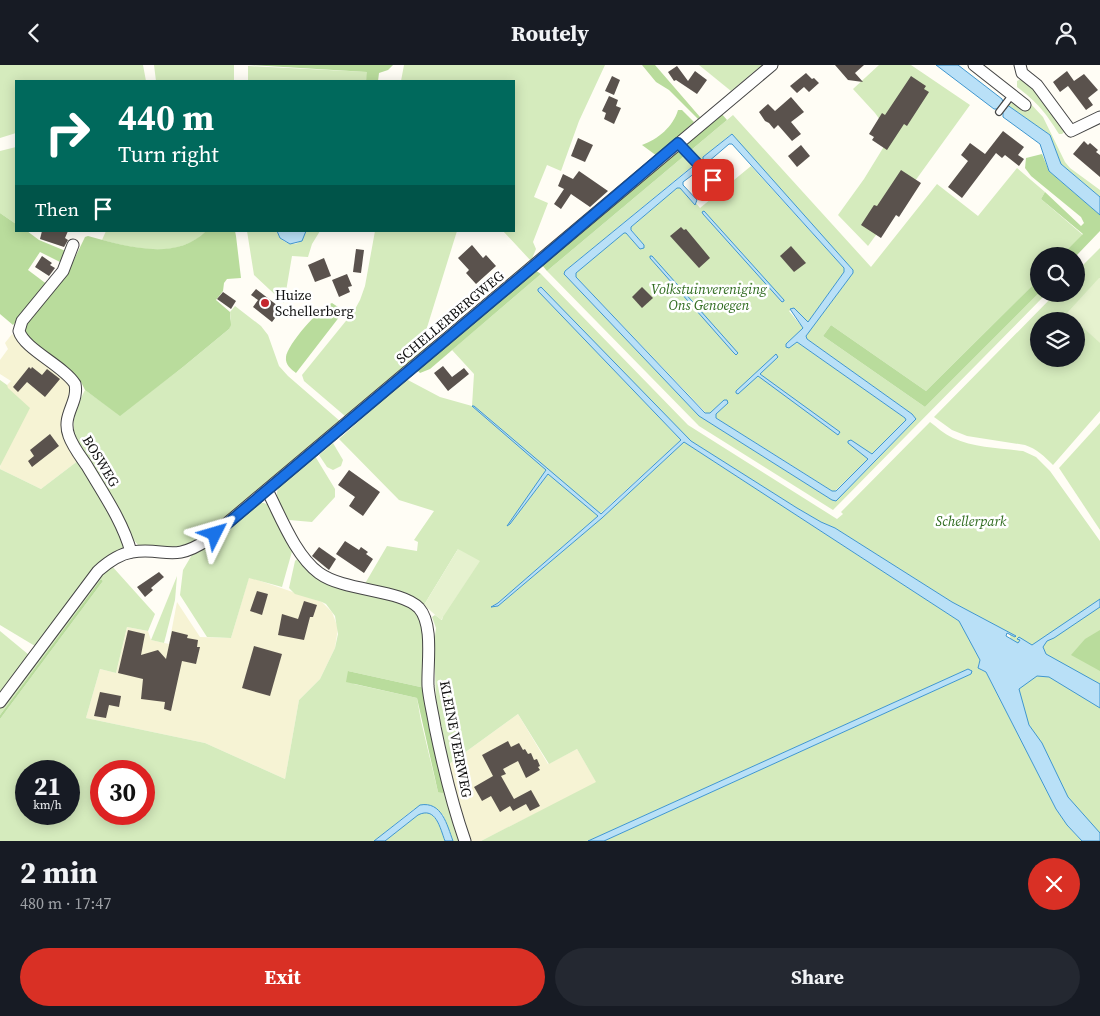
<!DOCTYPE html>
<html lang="en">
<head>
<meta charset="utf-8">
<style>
	body { margin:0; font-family:"Source Serif 4",serif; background:#242831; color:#f1f3f6; height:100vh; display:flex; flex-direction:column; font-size:19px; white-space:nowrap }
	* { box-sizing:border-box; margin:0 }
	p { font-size:16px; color:#9ea1a6 }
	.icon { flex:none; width:28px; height:28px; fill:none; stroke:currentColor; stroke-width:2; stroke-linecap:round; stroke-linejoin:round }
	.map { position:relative; height:776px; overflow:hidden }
	.drawer { display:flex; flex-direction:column; background:#171b24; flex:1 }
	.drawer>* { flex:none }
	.top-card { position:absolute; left:15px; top:15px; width:500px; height:152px; border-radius:0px; box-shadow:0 2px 12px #0003; background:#00695c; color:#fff; overflow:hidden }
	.controls { position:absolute; left:1030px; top:182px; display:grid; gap:10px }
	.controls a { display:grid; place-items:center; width:55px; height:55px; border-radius:50%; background:#171b24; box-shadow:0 2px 12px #0003; font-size:25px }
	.speed { position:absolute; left:15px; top:695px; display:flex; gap:10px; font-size:25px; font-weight:700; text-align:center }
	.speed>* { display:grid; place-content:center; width:65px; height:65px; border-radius:50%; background:#171b24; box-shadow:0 2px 12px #0003; line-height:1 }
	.speed small { font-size:12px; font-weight:400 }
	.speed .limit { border:8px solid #d22; background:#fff; color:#111 }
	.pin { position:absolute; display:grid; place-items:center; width:42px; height:42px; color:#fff; margin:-21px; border-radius:10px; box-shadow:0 2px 8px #0006 }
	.me { position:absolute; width:55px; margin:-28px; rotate:50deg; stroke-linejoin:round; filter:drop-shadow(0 0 4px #0008) }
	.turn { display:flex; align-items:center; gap:18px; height:105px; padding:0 20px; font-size:22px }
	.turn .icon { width:65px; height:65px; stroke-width:2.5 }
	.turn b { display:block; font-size:35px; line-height:42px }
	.then { display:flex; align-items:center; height:48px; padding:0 20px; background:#0003; gap:10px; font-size:19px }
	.round { display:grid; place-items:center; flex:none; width:52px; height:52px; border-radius:26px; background:#242831 }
	.summary { display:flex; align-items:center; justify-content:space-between; height:85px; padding:0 20px }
	h1 { font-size:30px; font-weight:700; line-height:38px }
	.button { display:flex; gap:10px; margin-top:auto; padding:10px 20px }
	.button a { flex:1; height:58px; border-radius:30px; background:#d93025; color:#fff; font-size:20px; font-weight:700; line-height:58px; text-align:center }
	.button a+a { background:#242831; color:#f1f3f6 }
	header { display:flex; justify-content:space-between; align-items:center; height:65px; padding:0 20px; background:#171b24; font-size:22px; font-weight:700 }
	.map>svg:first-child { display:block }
</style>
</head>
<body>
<header><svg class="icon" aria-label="back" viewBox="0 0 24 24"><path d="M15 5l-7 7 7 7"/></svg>Routely<svg class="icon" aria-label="person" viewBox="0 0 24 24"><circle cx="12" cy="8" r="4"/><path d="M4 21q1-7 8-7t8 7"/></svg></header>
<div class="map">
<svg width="1100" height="776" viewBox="0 0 1100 776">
	<rect width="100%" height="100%" fill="#fffdf5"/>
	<!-- farmland -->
	<g fill="#f6f3d4">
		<path d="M12 269 65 312 73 325 65 351 79 395 41 424 0 404 7 320 11 316 0 309V295L8 284 5 278Z"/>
		<path d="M249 512 322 537 332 547 338 563 335 583 320 614 299 635 285 714 205 678 86 653 100 604 116 608 127 562 148 566 151 575 169 579 177 537 200 572 231 573Z"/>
		<path d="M518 649 548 699 577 684 597 718 481 776H468L458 743 449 699Z"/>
	</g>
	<!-- green -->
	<g fill="#d5ebbd" fill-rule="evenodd">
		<path d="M0 0H143L146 16H16V68L0 73Z"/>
		<path d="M154 0H234V16H156Z"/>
		<path d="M404 0H605L579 56 561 106 547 100 534 132 548 138 533 177 536 184 531 196 503 166H514V16H401Z"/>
		<path d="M699 0H762L731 26Z"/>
		<path d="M879 0H911L970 40 868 181 838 150 864 114 891 70 875 48 853 24Z"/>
		<path d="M248 1 368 7 366 16H248Z"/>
		<path d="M1021 14 1036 23 1065 66 1062 69H1059C1046 48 1037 37 1017 22V16Z"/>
		<path d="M1013 37H1029L1043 52 1065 97 1070 103 1100 125V132L1061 99 1050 70 1008 41Z"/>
		<path d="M733 50 871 202 937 119 978 151 1017 103 1045 127 1041 134 1083 170 1061 191H1039V214L926 326 831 260 823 271 925 342 1039 228 1046 229 833 445 699 361 547 206ZM730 70 853 205V208L806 271 807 274 912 349 916 354 836 436 832 435 699 351 564 209 565 206 690 103 693 104 704 95 703 92Z"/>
		<path d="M16 82V159L0 148V86Z"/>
		<path d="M751 101 844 203V207L808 257 794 243 789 246 803 263 789 283 797 277 905 353 906 355 873 389H870L867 395 834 427 716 353V349L728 338 724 335 710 348H706L576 212 575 208 624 168H626L640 184 644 183V180L630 163 677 123H680L694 139 696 138 700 143Z"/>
		<path d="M106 166H206C179 194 136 184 102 175Z"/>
		<path d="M247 166H277C280 176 289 181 298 178L306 166H320L312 179 308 192 292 191 284 238 254 210Z"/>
		<path d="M375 166H457L425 269 432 281 352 350 345 351 304 316 302 310 354 246 360 235 365 221Z"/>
		<path d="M1100 183V346L1053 400C1044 391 1037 384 1025 380L967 371 952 365 934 352 1055 229H1076V207ZM1039 256H1076V294H1039Z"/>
		<path d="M541 209 688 360 837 454 843 449 841 447 930 357C937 362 944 369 953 373 974 383 1000 383 1023 386L1036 392 1050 406 1100 476V776H1088L1013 628 1010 568 952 537 835 463 821 457 797 443 691 376 538 224V226L681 375 600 449 472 341 474 309 452 285Z"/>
		<path d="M235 241 261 261 268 270 279 301 288 311 341 357 203 472C180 485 165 483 139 481 125 467 122 448 112 431 102 413 76 384 74 365 72 351 79 337 85 325L120 350 183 302 229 264 231 254 230 247Z"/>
		<path d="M406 314 440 332 472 341 546 404 545 408 510 459 548 409 550 408 598 451 498 538 492 541V542L498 541 602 453 684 377 959 556 980 595 978 601 981 605 986 607 1056 744 1067 760 1082 776H604L971 609 968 604 588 776H481L596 717 577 684 549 699 518 649 449 699 436 638 434 579 436 563 432 552 435 550 442 555 458 484 424 540 363 522 387 481 417 486 418 477 414 475 434 446 399 435 339 374Z"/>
		<path d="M0 315 7 320 8 323 30 343 0 401Z"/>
		<path d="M1100 358V465L1059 403Z"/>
		<path d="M333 378 343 395 341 401 333 405 327 402 319 390Z"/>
		<path d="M315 391 335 424V432L312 457 289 455C284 447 278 439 277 430 275 418 305 399 315 391Z"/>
		<path d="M79 395 124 475 123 483 106 492 35 581 0 560V404L41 424Z"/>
		<path d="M258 438H264L269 440 293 483 282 522 249 513 231 573 207 572 180 530 183 505 193 488Z"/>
		<path d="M297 494 407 541 417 549 423 561 425 623 348 606 354 619 417 633 421 656 438 727 445 726 460 776H453L443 750 428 740 414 744 374 776H0V654L103 516 101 514 0 650V642L99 510 111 500 155 549 148 566 127 562 116 608 100 604 86 653 205 678 285 714 299 635 320 614 335 583 338 569 335 551 326 539 322 537 295 529 289 523 295 496ZM26 706H69V749H26ZM101 706H144V749H101Z"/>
		<path d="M177 511 175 535 164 578 151 575Z"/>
		<path d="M0 566 29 590 0 630Z"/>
		<path d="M424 747C438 749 441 764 445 776H385L418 750Z"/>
	</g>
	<!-- forest -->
	<g fill="#b9dc9c">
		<path d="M248 0H393L388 5 379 8 378 16H366L367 7Z"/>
		<path d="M642 0H655L700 52 698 54 669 25 656 17Z"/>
		<path d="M678 45H682L694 57 657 91 642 80C658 74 673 62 678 45Z"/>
		<path d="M721 48 727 55 547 206 542 200Z"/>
		<path d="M1042 89 1049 106 1100 150V166L1076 191H1061L1083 169 1041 134 1045 127 1081 161 1084 158 1081 152 1031 111 1025 103 1026 93Z"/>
		<path d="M0 148 16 159V166H27L39 175 68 187 63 196 60 197 40 187 28 205 48 220 13 260 0 249Z"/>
		<path d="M206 166H235L236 171 241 213 227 214 224 218 223 226 216 235 230 247 231 260 229 264 183 302 120 351 85 325 81 317 27 272 21 260 69 205 85 172 88 171C126 181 175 197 206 166Z"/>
		<path d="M535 205 541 209 430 304 420 308 417 305Z"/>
		<path d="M1039 214V228L925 342 823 271 831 260 926 326Z"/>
		<path d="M332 238 341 244 340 251 296 308C291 304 285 300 286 292 287 280 320 242 332 238Z"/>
		<path d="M101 514 103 516 0 654V650Z"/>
		<path d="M1100 565V606L1071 590 1085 574Z"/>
		<path d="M348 606 425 623 445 726 443 728 438 727 417 633 346 617Z"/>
	</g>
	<!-- pitch -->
	<g fill="#e6f2cf">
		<path d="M1099 213H1100V278L1067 248Z"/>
		<path d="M458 484 480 496 441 555 424 540Z"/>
	</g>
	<!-- water -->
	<g fill="#b9e0f7" stroke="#3f96cf">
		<path d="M936 0H958L1002 34 1003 37 1050 70 1061 99 1100 132V150L1049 106 1040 79 1003 52V48L998 44H994Z"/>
		<path d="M732 69 853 205V208L806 271 807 274 912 349 916 354 836 436 832 435 699 351 564 209 565 206 692 102 695 108 683 117V120L697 135 695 140 680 123H677L631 162V165L644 180V183L640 184 626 168H624L576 208V212L705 348H710L724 335H727L728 338 716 349V353L832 426H836L868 394 848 378V376L851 375 872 389 906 355 905 353 797 277 789 283 786 282V279L803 263 790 244 794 243 808 257 844 207V203L732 79H729L708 97 703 94V92Z"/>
		<path d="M704 146 784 235V236L782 237 703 149 702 147Z"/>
		<path d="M277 166H306L302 176 290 179 280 173Z"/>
		<path d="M650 191H652L738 288 736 290 733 287 650 193Z"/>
		<path d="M541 222 691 376 797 443 821 457 835 463 952 537 1016 571 1015 572 1007 568 1006 571 1018 578 1020 575 1017 574 1019 572 1032 580 1100 534V542L1054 573 1047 576 1043 582 1046 589 1100 619V643L1049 612 1037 611 1019 624 1029 660 1042 678 1068 732 1100 768V776H1082L1067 760 1056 744 986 607 978 603 980 595 959 556 684 377 602 453 498 541 491 542 498 538 598 451 548 409 510 459 507 461 546 405 472 341H474L601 449 681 375 538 226V224Z"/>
		<path d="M776 289 778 292 760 309 840 367 838 370 758 311 738 329 736 328V326Z"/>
		<path d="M968 604 972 606 971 609 604 776H588Z"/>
		<path d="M420 740C442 736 447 760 453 776H445C440 763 436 741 418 750L385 776H374Z"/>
	</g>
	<!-- building -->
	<g fill="#5a524d">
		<path d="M835 0H864L855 8 863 17 848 15Z"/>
		<path d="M677 1 688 16 695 6 707 15 697 29 676 15 674 16 668 7Z"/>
		<path d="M1067 6 1074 16 1084 9 1098 25 1088 33 1093 40 1086 45 1068 21 1060 27 1053 17Z"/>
		<path d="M806 8 812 14 814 13 819 18 809 27 804 22 797 28 790 21Z"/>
		<path d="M612 11 620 15 614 30 605 26Z"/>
		<path d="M911 11 926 21 924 24 929 27 907 61 904 59 887 85 872 75 874 72 869 69 882 48 885 50Z"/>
		<path d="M609 31 618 35 616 41 621 43 614 59 604 54 606 48 602 46Z"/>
		<path d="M791 32 804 47 791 57 801 69 792 76 778 60 774 64 769 58 765 56 759 47 768 39 775 46Z"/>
		<path d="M1003 66 1024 82 1018 90 1024 94 1019 101 1005 90 1002 93 996 88 962 133 948 122 968 96 961 90 970 78 985 89Z"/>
		<path d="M578 73 593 80 585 97 571 91Z"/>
		<path d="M1084 76 1088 80 1090 78 1098 85 1096 87 1100 90V112L1073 89Z"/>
		<path d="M801 80 810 91 797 102 788 91Z"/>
		<path d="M901 105 921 118 899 152 896 150 881 173 861 160 874 140 877 141Z"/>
		<path d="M579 106 608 126 590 142 571 129 561 144 554 139 564 124 558 121 563 109 573 114Z"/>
		<path d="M681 162 684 165 686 164 710 193 699 203 670 171Z"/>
		<path d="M42 166H68L65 173 68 175 64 182 40 174Z"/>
		<path d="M472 180 483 193 486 190 496 201 476 219 466 208 469 205 458 193Z"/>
		<path d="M791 181 806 198 794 207 780 191Z"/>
		<path d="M356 184 364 185 361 208 353 207Z"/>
		<path d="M42 191 52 198 50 200 55 203 49 211 35 202Z"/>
		<path d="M324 193 331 211 315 217 308 200Z"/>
		<path d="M347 209 352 221 348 222 350 227 339 232 332 215Z"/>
		<path d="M642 222 653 233 642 243 632 232Z"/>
		<path d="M256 224 282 244 272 257 253 242 258 235 251 230Z"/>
		<path d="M223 227 236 236 231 244 217 234Z"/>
		<path d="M443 301 452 312 464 303 469 309 448 326 434 308Z"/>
		<path d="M29 302 31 304 32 302 42 310 47 304 60 314 45 332 27 317 18 327 13 322Z"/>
		<path d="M50 369 59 381 32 402 28 396 34 391 30 385Z"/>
		<path d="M349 405 380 427 363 451 349 441 355 432 338 420Z"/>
		<path d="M345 476 359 485 361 482 368 487 366 489 373 494 364 508 336 489Z"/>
		<path d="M319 482 336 494 329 505 312 491Z"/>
		<path d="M159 507 164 512 151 523 153 525 145 532 137 522Z"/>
		<path d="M257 526 268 529 262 550 250 546Z"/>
		<path d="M304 536 317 540 313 552H310L304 575 278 570 282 549 298 554Z"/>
		<path d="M128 565 145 569 141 590 158 585 166 594 172 566 188 570 187 573 198 575 197 582H200L196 599 182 596 171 646 164 644 165 637 141 634 143 614 118 608Z"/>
		<path d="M254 581 282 589 270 631 242 623Z"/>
		<path d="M100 627 121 631 119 642 109 640 106 653 94 651Z"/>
		<path d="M508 676 511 682 519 678 523 685 525 684 528 689 531 688 534 695 537 694 540 701 538 702 540 705 526 713 518 696 503 704 506 709 501 711 514 734 531 725 540 741 530 746 526 739 513 746 510 741 500 747 491 731 482 736 474 722 493 711 482 690Z"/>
	</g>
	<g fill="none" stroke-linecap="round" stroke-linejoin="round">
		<defs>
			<g id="lane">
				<path d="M999 47 1012 30"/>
				<path d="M678 78 713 115"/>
			</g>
			<g id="street">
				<path d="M974 0 1025 40"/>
				<path d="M1020 0 1022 8 1037 20 1071 66 1100 52"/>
				<path d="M73 180 63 206 22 256 19 266C24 284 64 301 75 319 79 338 61 350 69 371 73 382 81 392 87 401 103 428 123 457 131 487"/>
				<path d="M267 425C281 452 295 490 319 508 345 527 401 524 419 543 434 560 427 599 428 621 429 634 433 649 435 662 443 701 452 739 465 776"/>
				<path d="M0 637 98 506C108 497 119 489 132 487 165 482 173 498 207 475L772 0"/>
			</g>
		</defs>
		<!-- lane casing -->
		<use href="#lane" stroke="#444" stroke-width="8"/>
		<!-- street casing -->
		<use href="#street" stroke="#444" stroke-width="13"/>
		<!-- lane -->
		<use href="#lane" stroke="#fff" stroke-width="5.5"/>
		<!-- street -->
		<use href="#street" stroke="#fff" stroke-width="11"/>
	</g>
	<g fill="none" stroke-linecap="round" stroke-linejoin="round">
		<defs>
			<path id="route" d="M215 469 536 199 678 78 713 115"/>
		</defs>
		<!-- route casing -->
		<use href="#route" stroke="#114b97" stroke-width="12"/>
		<!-- route -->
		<use href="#route" stroke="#1a73e8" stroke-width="9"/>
	</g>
	<!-- markers -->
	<circle fill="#c4262e" stroke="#fff" stroke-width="2" cx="265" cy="238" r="5"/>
	<g text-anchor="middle" stroke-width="5" stroke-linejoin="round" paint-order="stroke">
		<!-- park labels -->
		<g font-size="14" font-style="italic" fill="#2f6b1f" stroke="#fff">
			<text x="709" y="229">Volkstuinvereniging<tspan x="709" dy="16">Ons Genoegen</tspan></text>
			<text x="971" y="461">Schellerpark</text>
		</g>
		<!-- poi labels -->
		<g font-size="14" fill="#111" stroke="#fff" text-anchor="start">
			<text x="275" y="235">Huize<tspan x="275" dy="16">Schellerberg</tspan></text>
		</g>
		<!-- street labels -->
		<g font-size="14" fill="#111" stroke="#fff">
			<text transform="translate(450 252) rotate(-40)" y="5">SCHELLERBERGWEG</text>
			<text transform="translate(101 396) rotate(59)" y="5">BOSWEG</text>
			<text transform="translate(456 674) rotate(79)" y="5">KLEINE VEERWEG</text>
		</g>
	</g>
</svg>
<div class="controls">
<a><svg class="icon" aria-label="search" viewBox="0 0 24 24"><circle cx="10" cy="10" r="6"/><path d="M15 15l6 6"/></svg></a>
<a><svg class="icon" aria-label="layers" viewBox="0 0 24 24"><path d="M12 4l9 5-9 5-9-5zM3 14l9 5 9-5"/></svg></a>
</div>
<div class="speed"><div>21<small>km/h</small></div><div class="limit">30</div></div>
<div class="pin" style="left:713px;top:115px;background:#d93025"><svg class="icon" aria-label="arrive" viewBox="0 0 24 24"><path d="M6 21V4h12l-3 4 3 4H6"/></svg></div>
<svg class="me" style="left:215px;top:469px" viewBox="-20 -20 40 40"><path d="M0-17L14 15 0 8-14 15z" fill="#1a73e8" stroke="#fff" stroke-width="4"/></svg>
<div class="top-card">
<div class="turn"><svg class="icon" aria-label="right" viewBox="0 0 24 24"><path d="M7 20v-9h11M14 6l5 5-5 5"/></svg><div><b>440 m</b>Turn right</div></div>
<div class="then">Then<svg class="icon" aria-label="arrive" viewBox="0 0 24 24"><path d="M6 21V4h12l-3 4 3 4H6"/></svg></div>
</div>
</div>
<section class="drawer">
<div class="summary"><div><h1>2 min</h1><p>480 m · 17:47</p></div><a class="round" style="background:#d93025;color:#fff"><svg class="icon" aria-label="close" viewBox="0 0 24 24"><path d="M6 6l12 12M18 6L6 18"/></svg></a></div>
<div class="button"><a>Exit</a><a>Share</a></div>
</section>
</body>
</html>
